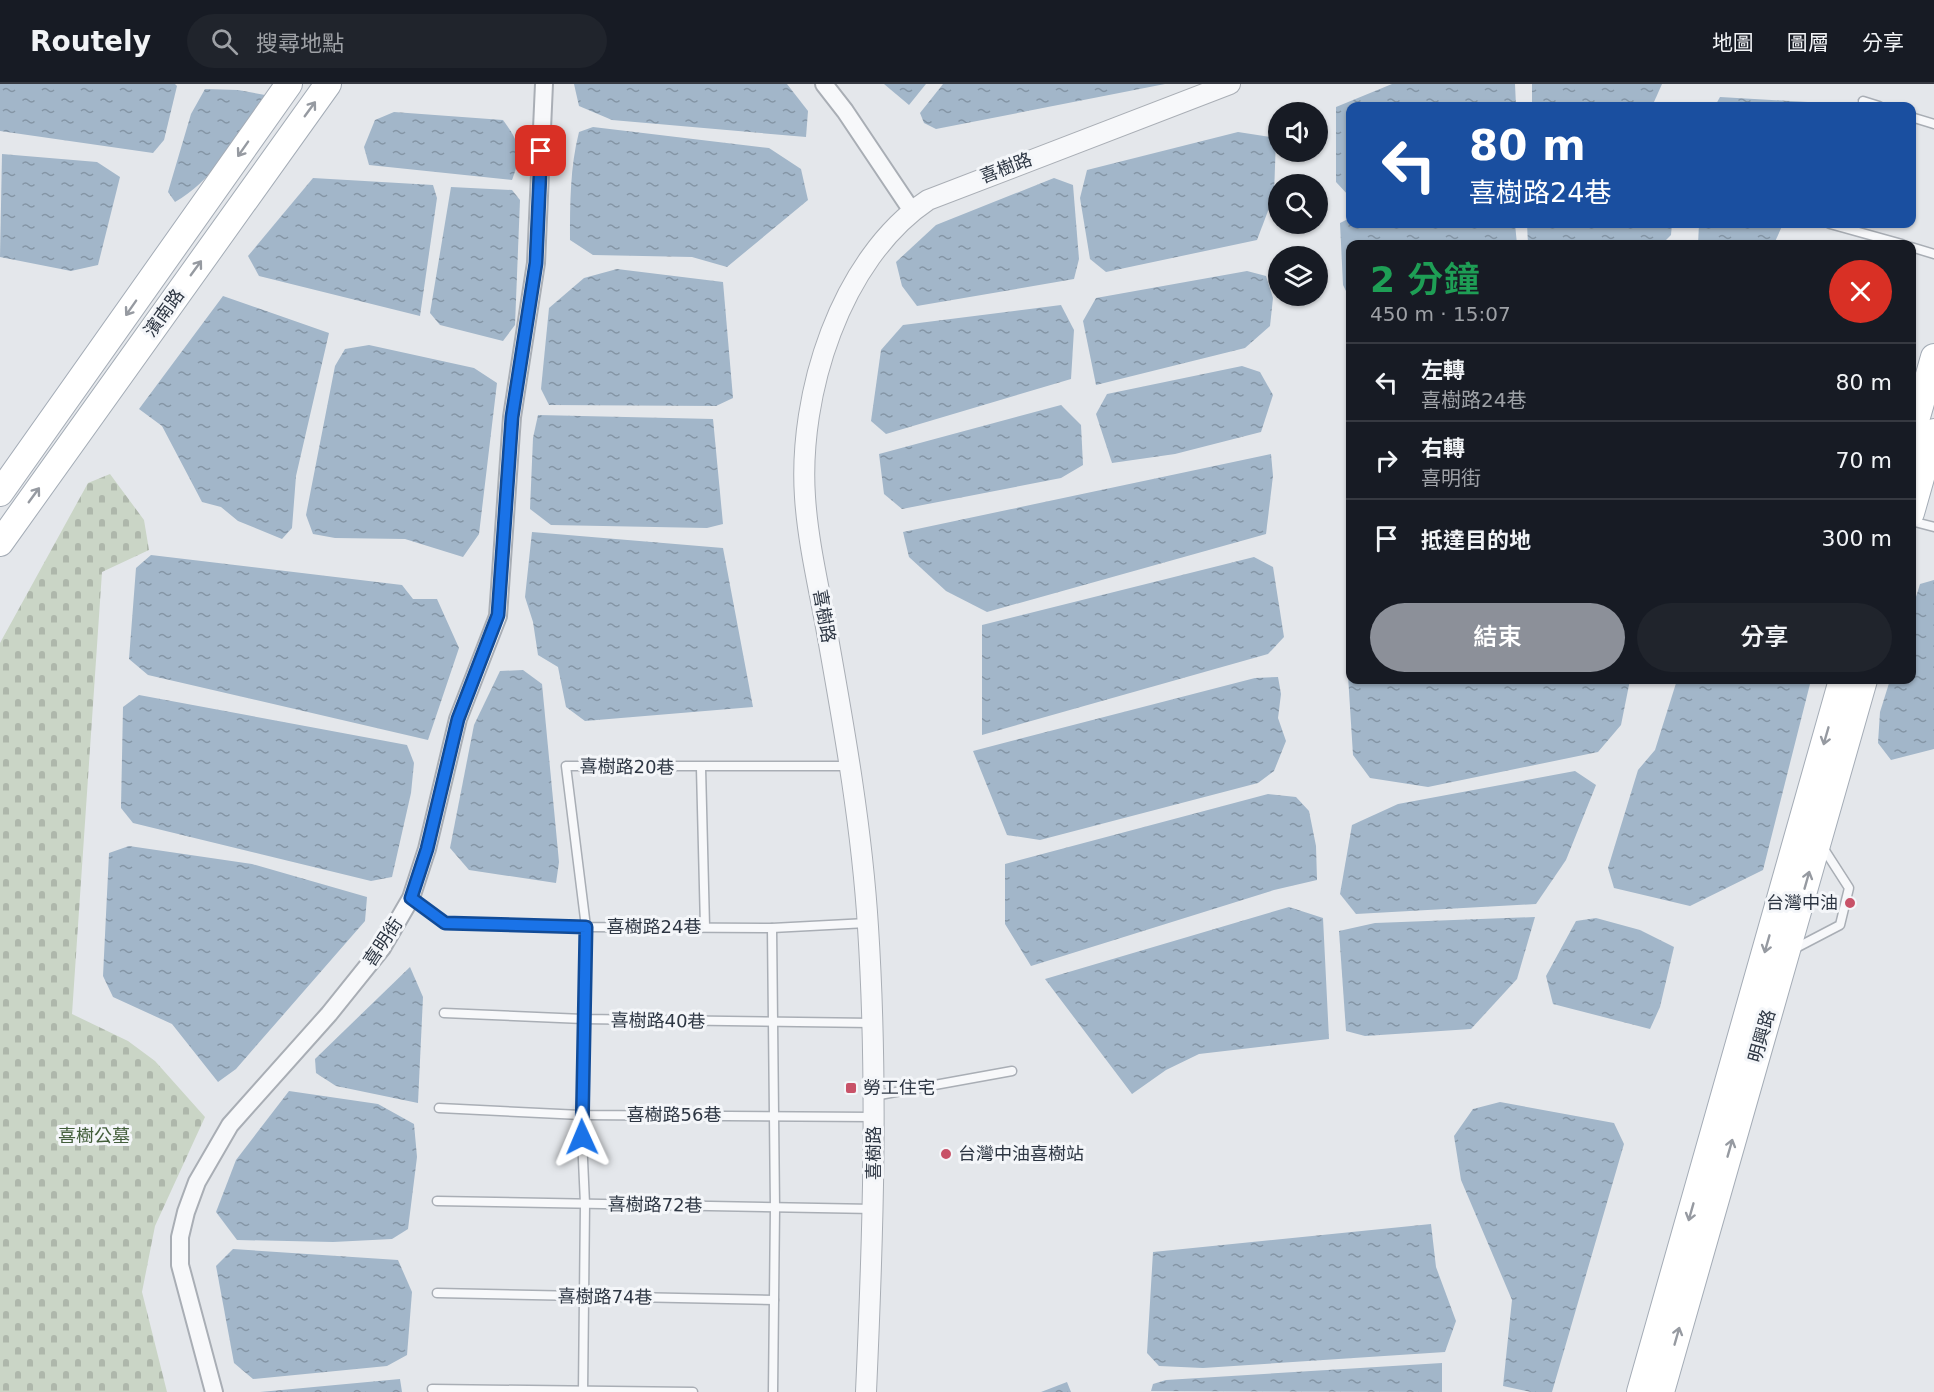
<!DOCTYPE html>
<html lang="zh-TW">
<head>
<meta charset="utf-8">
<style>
	body { margin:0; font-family:"DejaVu Sans","Noto Sans TC",sans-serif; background:#20242c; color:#f1f3f6; height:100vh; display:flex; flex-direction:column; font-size:22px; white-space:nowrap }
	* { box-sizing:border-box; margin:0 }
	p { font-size:20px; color:#9ea1a6 }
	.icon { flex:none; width:33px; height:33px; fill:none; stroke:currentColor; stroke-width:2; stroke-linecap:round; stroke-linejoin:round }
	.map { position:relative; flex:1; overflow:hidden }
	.sheet { position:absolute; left:1346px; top:156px; width:570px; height:444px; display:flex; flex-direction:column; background:#171b24; border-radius:12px; box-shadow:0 2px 4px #0004 }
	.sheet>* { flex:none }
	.guide { position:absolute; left:1346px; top:18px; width:570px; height:126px; border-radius:12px; box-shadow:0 2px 4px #0004; background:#1a4fa0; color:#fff; overflow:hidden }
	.fabs { position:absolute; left:1268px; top:18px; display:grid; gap:12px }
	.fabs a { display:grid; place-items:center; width:60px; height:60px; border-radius:50%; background:#171b24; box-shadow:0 2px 4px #0004; font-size:30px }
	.pin { position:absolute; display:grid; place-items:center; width:51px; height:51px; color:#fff; margin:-26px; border-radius:12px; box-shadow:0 3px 9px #0006 }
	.me { position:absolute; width:66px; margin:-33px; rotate:359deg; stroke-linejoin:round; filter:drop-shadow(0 0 4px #0008) }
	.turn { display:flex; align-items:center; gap:21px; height:126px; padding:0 24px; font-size:27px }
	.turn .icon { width:78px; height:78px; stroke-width:2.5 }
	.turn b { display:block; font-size:42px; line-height:51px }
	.round { display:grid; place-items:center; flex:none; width:63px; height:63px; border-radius:32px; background:#20242c }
	.head { display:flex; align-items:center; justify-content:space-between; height:102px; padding:0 24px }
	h1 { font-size:36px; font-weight:600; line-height:45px; color:#1e9e55 }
	.cta { display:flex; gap:12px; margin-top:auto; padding:12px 24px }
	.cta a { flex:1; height:69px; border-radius:36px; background:#8c9099; color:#fff; font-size:24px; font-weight:600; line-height:69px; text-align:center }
	.cta a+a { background:#20242c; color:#f1f3f6 }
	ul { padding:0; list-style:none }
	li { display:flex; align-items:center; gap:18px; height:78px; padding:0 24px; border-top:2px solid #363941 }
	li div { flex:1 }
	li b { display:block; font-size:22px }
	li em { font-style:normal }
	header { display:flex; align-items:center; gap:36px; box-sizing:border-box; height:84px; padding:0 30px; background:#171b24; border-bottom:2px solid #363941 }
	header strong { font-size:28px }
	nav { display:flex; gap:33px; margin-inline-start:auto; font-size:21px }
	.search { width:420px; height:54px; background:#20242c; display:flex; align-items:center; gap:15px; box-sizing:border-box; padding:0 21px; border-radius:33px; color:#9ea1a6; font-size:22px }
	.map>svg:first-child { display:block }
</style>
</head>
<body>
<header>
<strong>Routely</strong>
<div class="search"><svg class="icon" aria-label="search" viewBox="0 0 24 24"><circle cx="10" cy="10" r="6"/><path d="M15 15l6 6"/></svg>搜尋地點</div>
<nav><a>地圖</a><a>圖層</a><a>分享</a></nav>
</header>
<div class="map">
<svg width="1934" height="1308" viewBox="0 0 1934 1308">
	<defs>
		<pattern id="cemetery-stones" width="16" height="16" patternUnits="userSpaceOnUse" patternTransform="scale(1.5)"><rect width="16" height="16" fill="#cad5c6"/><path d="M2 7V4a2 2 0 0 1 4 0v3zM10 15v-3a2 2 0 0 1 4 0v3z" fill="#aeb7ab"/></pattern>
		<pattern id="water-ripples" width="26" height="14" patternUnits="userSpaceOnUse" patternTransform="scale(1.5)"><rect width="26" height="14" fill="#a2b6c9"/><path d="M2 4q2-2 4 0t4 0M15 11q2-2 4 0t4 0" fill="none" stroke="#8495a5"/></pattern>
	</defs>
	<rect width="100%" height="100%" fill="#e4e7eb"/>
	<!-- cemetery -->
	<path fill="url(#cemetery-stones)" d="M110 390 144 436 149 466 102 488 72 930 128 957 155 977 205 1033 155 1142 142 1208 167 1308H0V559L88 399Z"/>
	<!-- water -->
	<g fill="url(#water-ripples)">
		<path d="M0 0H175L177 2 164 56 153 69 0 47Z"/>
		<path d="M574 0H787L808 27 806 53 612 36 579 22Z"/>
		<path d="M884 0H926L909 21Z"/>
		<path d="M943 0H1165L936 45 924 39 920 29Z"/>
		<path d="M1392 0H1515L1516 22H1350L1349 112 1336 98V23Z"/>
		<path d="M1532 0H1662L1654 18 1639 22H1532Z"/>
		<path d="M205 5 238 6 265 11C239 49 216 95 175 118L168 108 191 30Z"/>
		<path d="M1720 13 1808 18 1826 22H1715Z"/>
		<path d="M394 28 503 36C521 60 522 69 512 96L369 81 364 63 375 36Z"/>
		<path d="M593 43 769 64 801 85 808 116 727 183 692 173 593 171 570 156C570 120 570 83 579 48Z"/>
		<path d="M1238 48 1276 54 1274 111 1257 156 1106 188 1090 175 1080 114 1087 86Z"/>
		<path d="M2 70 97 78 120 93 98 181 71 187 0 173Z"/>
		<path d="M313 94 433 101 437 114 420 232 259 192 248 172Z"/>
		<path d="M1054 94 1073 101 1079 175 1074 195 917 222 902 202 896 178 936 141Z"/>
		<path d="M451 103 512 106 520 116 515 241 503 257 440 241 430 229Z"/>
		<path d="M1350 134V140H1515L1517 160H1350V215L1343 201 1340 139Z"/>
		<path d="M1527 140H1672L1671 151 1662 160H1528Z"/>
		<path d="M1699 140H1783L1774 160H1698Z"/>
		<path d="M617 185 723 198 733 314 716 322 549 321 541 305 549 224 584 194Z"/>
		<path d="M1247 187 1266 192 1273 214 1270 242 1245 264 1096 301 1083 237 1096 214Z"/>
		<path d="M223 212 329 249 296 392 292 444 282 455 238 437 221 423 202 418 162 342 139 325Z"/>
		<path d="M1061 221 1074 246 1071 295 886 350 871 337 881 266 903 241Z"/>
		<path d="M369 261 474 284 497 299 479 450 463 473 405 455 335 454 313 450 306 431 335 282 345 265Z"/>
		<path d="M1242 282 1260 288 1273 311 1261 348 1175 370 1112 379 1096 330 1107 310Z"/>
		<path d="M1061 321 1081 341 1083 381 1061 394 902 425 884 410 879 370Z"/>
		<path d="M538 331 713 335 723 440 707 444 551 441 530 425 533 354Z"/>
		<path d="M1271 370 1273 392 1266 450 987 528 946 507 909 473 903 448Z"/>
		<path d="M532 448 723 464 753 623 585 637 566 623 558 583 538 571 533 538 525 513Z"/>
		<path d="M151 471 402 501 413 515H437L459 564 428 656 148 591 129 575 136 484Z"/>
		<path d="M1254 473 1273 483 1284 553 1268 570 982 651V541Z"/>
		<path d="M1934 496V665L1891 676 1878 659 1880 628 1890 596H1911V529L1920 500Z"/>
		<path d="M1350 551V596H1630L1621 641 1598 668 1428 703 1370 694 1353 671 1346 560Z"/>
		<path d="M523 586 542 600 559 778 556 799 469 786 450 764 474 641 500 587Z"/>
		<path d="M1278 593 1281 610 1278 634 1286 657 1274 687 1258 699 1040 756 1007 751 973 667 1255 594Z"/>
		<path d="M1677 596H1811L1763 786 1690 822 1614 804 1608 784 1638 686 1655 666Z"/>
		<path d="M139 611 407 661 414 679 411 709 392 793 371 797 133 739 121 724 123 623Z"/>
		<path d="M1575 687 1596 701 1566 776 1536 820 1356 830 1340 810 1352 741 1398 720Z"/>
		<path d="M1268 710 1296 713 1309 727 1316 762 1317 796 1274 806 1031 882 1005 840V780Z"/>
		<path d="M129 762 252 780 367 813 365 837 236 985 218 998 172 940 113 913 103 892 109 769Z"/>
		<path d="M1289 823 1323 834 1329 955 1199 970 1166 986 1132 1010 1045 895Z"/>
		<path d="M1535 833 1517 895 1471 945 1365 952 1346 947 1339 847 1375 839Z"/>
		<path d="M1596 834 1640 846 1674 863 1660 923 1650 945 1553 920 1546 892 1576 837Z"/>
		<path d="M410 883 423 913 418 1019 336 1002 316 989 315 975Z"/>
		<path d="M289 1007 378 1020 414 1040 417 1073 408 1145 392 1155 333 1158 237 1156 216 1128 236 1076Z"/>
		<path d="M1500 1018 1614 1039 1624 1060 1552 1308H1531L1503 1302 1512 1216 1461 1096 1454 1052 1473 1025Z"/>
		<path d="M1431 1140 1436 1183 1456 1237 1445 1268 1203 1284 1159 1282 1147 1269 1153 1168Z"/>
		<path d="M233 1165 398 1176 412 1208 407 1271 387 1282 253 1295 234 1279 216 1182Z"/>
		<path d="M1442 1279V1308L1151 1307 1153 1300 1166 1296Z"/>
		<path d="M400 1295 402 1308H260Z"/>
		<path d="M1067 1298 1071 1308H1041Z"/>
	</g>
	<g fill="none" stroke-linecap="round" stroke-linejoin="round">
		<defs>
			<g id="service">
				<path d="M1863 17 1879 22"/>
				<path d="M1911 33 1934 40"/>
				<path d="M1830 140 1902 160"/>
				<path d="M1911 163 1934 170"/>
				<path d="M1911 437 1934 443"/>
				<path d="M701 684 705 843"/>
				<path d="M411 814 445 839 586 843 772 844 867 839"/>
				<path d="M772 844 775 1124 773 1308"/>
				<path d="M1794 865 1840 841 1849 804 1822 762"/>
				<path d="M444 929 583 935 872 939"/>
				<path d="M874 1012 1012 987"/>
				<path d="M439 1024 581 1031 873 1033"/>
				<path d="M437 1117 874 1125"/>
				<path d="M437 1209 774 1216"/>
				<path d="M432 1305 693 1308"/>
				<path d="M583 1308 585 1120 581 1031 586 843 566 682H850"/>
			</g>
			<g id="minor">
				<path d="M824 0 845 27 912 127"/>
				<path d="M214 1308 180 1181V1153L186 1128 197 1098 230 1041 329 930 382 864 411 814 427 765 458 635 498 532 512 333 536 179 544 0"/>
			</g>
			<path id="tertiary" d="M866 1308C873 1153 878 998 868 843 862 746 845 649 828 554 820 508 808 460 805 413 798 311 840 175 928 116L1230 0"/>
			<g id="primary">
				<path d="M1911 354 1934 273"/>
				<path d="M0 409 289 0"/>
				<path d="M1911 429 1934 348"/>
				<path d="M0 459 328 0"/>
				<path d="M1640 1308 1842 596"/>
				<path d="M1661 1308 1864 596"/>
			</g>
		</defs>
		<!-- service casing -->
		<use href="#service" stroke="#a9aeb5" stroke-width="11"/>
		<!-- minor casing -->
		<use href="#minor" stroke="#a9aeb5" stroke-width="20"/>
		<!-- tertiary casing -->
		<use href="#tertiary" stroke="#a9aeb5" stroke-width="22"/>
		<!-- primary casing -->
		<use href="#primary" stroke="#a4acb6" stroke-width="28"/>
		<!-- service -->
		<use href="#service" stroke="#f7f8fa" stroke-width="8"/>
		<!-- minor -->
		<use href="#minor" stroke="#f7f8fa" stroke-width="16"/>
		<!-- tertiary -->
		<use href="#tertiary" stroke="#f7f8fa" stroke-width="20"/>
		<!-- primary -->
		<use href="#primary" stroke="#fff" stroke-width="26"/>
	</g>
	<!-- one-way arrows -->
	<defs><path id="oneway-shaft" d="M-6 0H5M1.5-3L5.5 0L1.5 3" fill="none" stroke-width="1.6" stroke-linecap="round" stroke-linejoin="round" transform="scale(1.5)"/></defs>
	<g stroke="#969aa1">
		<use href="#oneway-shaft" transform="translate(310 25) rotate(-54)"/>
		<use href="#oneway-shaft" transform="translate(243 65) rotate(125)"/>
		<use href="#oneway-shaft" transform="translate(196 184) rotate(-54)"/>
		<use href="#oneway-shaft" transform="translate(131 224) rotate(125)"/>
		<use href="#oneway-shaft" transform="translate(34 411) rotate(-54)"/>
		<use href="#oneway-shaft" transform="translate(1826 652) rotate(106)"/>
		<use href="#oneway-shaft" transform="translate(1807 796) rotate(-74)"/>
		<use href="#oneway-shaft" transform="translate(1767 860) rotate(106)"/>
		<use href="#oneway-shaft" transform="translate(1730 1064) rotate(-74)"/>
		<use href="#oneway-shaft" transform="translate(1691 1128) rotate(106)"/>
		<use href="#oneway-shaft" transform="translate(1677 1252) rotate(-74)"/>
	</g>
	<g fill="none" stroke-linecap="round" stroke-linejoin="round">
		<defs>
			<path id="route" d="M541 67 536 179 512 333 498 531 458 635 427 765 411 814 445 839 586 843 582 1053"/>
		</defs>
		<!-- route casing -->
		<use href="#route" stroke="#114b97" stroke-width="15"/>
		<!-- route -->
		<use href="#route" stroke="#1a73e8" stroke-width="10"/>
	</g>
	<!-- markers -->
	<g fill="#c85268" stroke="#f4f6f9" stroke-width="2">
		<circle cx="1850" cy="819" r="6"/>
		<rect x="845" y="998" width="12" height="12" rx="3"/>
		<circle cx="946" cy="1070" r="6"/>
	</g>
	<g text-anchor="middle" stroke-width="6" stroke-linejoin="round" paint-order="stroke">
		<!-- street labels -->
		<g font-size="18" fill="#2d3643" stroke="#f4f6f9">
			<text transform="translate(1006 84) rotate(-21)" y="6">喜樹路</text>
			<text transform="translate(164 229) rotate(-54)" y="6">濱南路</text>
			<text transform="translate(824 532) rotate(80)" y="6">喜樹路</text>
			<text transform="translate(627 683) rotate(1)" y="6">喜樹路20巷</text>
			<text x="654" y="849">喜樹路24巷</text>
			<text transform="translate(383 858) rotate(-56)" y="6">喜明街</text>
			<text transform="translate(658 937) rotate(1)" y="6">喜樹路40巷</text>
			<text transform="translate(1762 952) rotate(-74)" y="6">明興路</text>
			<text x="674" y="1037">喜樹路56巷</text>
			<text transform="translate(874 1069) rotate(-90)" y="6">喜樹路</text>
			<text transform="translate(655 1121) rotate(1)" y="6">喜樹路72巷</text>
			<text transform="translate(605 1213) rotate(1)" y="6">喜樹路74巷</text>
		</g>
		<!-- poi labels -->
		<g font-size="18" fill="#2d3643" stroke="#f4f6f9" text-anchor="start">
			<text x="1838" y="825" text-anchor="end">台灣中油</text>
			<text x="863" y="1010">勞工住宅</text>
			<text x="958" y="1076">台灣中油喜樹站</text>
		</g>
		<!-- park labels -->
		<g font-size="18" fill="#435e3b" stroke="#f4f6f9">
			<text x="94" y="1058">喜樹公墓</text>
		</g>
	</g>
</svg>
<div class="fabs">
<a><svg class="icon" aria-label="sound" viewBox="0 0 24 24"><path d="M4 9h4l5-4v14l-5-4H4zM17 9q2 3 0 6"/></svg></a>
<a><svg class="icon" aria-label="search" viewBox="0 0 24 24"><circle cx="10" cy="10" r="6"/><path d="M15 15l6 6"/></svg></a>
<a><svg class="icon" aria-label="layers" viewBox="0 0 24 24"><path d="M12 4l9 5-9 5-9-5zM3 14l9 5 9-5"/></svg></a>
</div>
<div class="pin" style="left:541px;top:67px;background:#d93025"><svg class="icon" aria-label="arrive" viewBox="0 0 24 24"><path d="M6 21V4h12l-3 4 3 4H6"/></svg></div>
<svg class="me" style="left:582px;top:1053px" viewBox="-20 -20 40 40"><path d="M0-17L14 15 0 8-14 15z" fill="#1a73e8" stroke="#fff" stroke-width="4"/></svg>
<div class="guide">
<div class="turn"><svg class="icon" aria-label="left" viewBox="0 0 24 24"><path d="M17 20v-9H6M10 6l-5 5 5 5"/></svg><div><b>80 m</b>喜樹路24巷</div></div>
</div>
<section class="sheet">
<div class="head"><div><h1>2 分鐘</h1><p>450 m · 15:07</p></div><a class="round" style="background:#d93025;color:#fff"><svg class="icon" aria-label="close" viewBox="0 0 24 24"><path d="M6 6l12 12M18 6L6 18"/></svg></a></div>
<ul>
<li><svg class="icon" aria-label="left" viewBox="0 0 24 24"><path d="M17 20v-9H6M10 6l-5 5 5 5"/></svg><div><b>左轉</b><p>喜樹路24巷</p></div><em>80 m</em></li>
<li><svg class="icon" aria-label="right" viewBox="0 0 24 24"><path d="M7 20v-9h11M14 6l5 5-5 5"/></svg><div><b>右轉</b><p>喜明街</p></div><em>70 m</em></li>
<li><svg class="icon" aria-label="arrive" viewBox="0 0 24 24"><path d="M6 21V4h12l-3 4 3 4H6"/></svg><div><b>抵達目的地</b></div><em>300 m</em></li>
</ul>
<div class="cta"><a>結束</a><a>分享</a></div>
</section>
</div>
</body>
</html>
